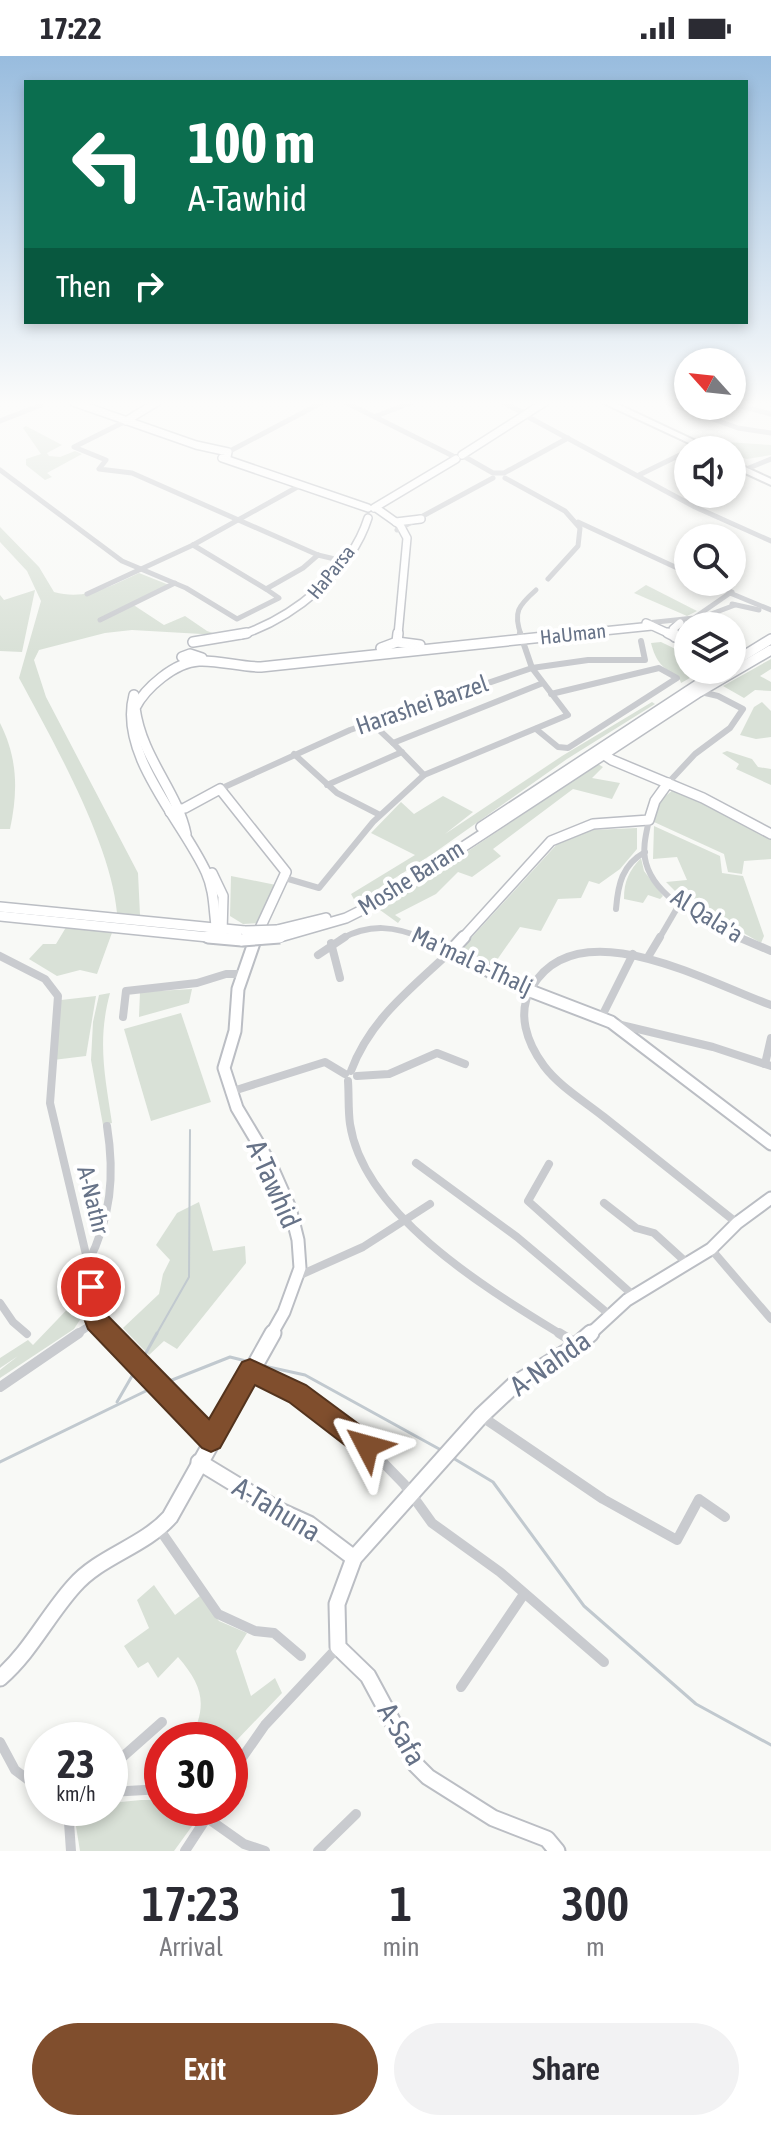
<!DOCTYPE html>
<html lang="en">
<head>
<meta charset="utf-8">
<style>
	body { margin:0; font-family:"Asap Condensed",sans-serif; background:#f2f2f3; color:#2b2b33; height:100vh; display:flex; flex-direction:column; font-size:30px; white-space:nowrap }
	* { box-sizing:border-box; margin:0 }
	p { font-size:26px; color:#7c7c81 }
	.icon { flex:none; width:44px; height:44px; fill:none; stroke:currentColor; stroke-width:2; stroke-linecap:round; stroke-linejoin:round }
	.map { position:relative; height:1795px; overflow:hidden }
	.panel { display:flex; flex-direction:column; background:#fff; flex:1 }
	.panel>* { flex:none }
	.banner { position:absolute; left:24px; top:24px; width:724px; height:244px; border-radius:0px; box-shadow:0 4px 12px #0003; background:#0b6e4f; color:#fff; overflow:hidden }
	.needle { width:52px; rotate:297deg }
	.controls { position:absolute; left:674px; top:292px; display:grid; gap:16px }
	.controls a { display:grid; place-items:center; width:72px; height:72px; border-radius:50%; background:#fff; box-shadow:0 4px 12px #0003; font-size:40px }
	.speed { position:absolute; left:24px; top:1666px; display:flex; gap:16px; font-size:40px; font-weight:700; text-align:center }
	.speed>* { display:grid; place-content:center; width:104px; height:104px; border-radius:50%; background:#fff; box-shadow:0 4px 12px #0003; line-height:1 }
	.speed small { font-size:20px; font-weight:400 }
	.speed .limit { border:12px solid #d22; background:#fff; color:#111 }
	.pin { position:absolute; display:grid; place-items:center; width:68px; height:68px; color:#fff; margin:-34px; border:4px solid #fff; border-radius:50%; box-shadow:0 2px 8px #0007 }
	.me { position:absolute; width:88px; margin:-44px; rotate:309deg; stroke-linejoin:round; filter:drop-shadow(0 0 6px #0008) }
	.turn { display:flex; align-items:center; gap:28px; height:168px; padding:0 32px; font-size:36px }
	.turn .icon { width:104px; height:104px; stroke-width:2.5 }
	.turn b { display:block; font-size:56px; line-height:68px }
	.then { display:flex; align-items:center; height:76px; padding:0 32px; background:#0003; gap:16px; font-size:30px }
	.eta { display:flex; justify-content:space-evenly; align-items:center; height:136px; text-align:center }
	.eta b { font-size:48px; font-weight:600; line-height:56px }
	.cta { display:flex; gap:16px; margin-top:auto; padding:16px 32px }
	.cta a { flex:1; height:92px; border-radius:48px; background:#804e2d; color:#fff; font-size:32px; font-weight:600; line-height:92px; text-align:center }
	.cta a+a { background:#f2f2f3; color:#2b2b33 }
	.status { display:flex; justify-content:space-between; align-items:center; height:56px; padding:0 40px; background:#fff; direction:ltr }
	.status svg { height:22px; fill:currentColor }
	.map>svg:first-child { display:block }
</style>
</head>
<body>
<div class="status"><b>17:22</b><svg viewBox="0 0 49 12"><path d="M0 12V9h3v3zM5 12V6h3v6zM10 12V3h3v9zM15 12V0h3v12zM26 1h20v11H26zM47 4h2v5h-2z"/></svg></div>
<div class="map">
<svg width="771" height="1795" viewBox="0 0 771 1795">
	<rect width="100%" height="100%" fill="#f8f9f6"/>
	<!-- green -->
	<g fill="#d9e1d7">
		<path d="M26 370 62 389 47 397 49 400 60 401 75 395 82 398 47 417 52 421 45 424 26 409V403L41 398 23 372Z"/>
		<path d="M726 386 771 389V399L747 403 732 399V394L715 391Z"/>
		<path d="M0 471 39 511 54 536C86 545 110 530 139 517L169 529 132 548 164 569 185 560 207 575 219 579 132 574 105 577 39 594 34 604 46 641 138 817 140 859 117 857C111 787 53 685 19 622L41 545 27 515 0 486Z"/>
		<path d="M646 529 697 555 687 560 634 537Z"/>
		<path d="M35 534 22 596 0 595V539L4 544Z"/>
		<path d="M661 586 688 599V614H704L681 627 679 621C662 612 656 606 651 587Z"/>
		<path d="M771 603V613L760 620 771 626V635L755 634 744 642 723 630Z"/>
		<path d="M652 646 655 648 567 703 434 797 356 847 351 838 415 799 371 777 401 746 414 758 443 740 473 756 445 778 562 700Z"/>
		<path d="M762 646 771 655V681L756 683 740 679 754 651Z"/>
		<path d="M0 667C18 703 18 735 10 773H0Z"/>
		<path d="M727 695 752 703 758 711 771 713V729L736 713 739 708 722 697Z"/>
		<path d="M598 708 603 711 592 722 620 727 612 743 573 733 493 793 501 800 472 821 458 816 436 838 395 859 401 863 398 867 380 854Z"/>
		<path d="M673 734 708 748 771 782V803L744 805 742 818 728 816 724 798 654 766 658 746Z"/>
		<path d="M654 770 720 800 722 817 743 820 764 880 761 887 682 842 666 826 687 824 677 801 653 803Z"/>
		<path d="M637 772V793L620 813 599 828 589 825 581 842 558 843 541 875 520 871 492 911 461 893 559 786 593 774Z"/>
		<path d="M641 802 644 815 663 840 660 843 648 839 643 847 624 843C624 825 629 815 641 802Z"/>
		<path d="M231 820 276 829 259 867 243 868 230 860Z"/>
		<path d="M68 868 113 874 97 918 80 914 57 920 29 903 43 888H56Z"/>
		<path d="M192 933 189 947 139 961 140 936Z"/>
		<path d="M110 937C97 985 105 1020 112 1067L103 1069 91 1004 93 966 99 939Z"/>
		<path d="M96 940 86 1000 53 1004 61 944Z"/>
		<path d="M181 957 211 1046 151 1065 124 973Z"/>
		<path d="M199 1146 213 1195 245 1190 246 1207 177 1293 164 1285 149 1299 123 1272 159 1238 163 1218 170 1204 156 1189 177 1157Z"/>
		<path d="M80 1240 83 1259 74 1273 0 1322V1314L18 1300 0 1312V1302L28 1284 33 1289Z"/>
		<path d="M154 1529 175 1559 200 1540 219 1565 247 1577 236 1595 251 1640 275 1622 282 1637 235 1686 230 1696V1684H190C208 1649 203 1630 178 1601L158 1622 148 1606 138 1612 124 1590 149 1572 137 1544Z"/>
		<path d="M141 1744H162V1752H179L195 1766 174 1795H80L73 1752H110V1747Z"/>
	</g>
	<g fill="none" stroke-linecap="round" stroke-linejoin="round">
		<!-- stream-far1 -->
		<path stroke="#c1c9cf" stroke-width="2" d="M156 1279 189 1221 190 1074"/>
		<!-- stream -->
		<g stroke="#c1c9cf" stroke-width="3">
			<path d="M142 1304 157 1277"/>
			<path d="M264 1310 305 1319 441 1394"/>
			<path d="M162 1328 230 1301 250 1306"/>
			<path d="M117 1346 136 1313"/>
			<path d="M453 1402 493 1426 584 1550 696 1648 771 1689"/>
			<path d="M0 1406 152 1332"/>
		</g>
		<defs>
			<g id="secondary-far3">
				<path d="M73 346 196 389 228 396 227 401"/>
				<path d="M126 365 157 346"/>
				<path d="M462 399 545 346"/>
				<path d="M222 402 368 452"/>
				<path d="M374 452 456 403"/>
				<path d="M376 452 400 469 407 482 398 579"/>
				<path d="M396 466 421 463"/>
				<path d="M646 567 672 579"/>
				<path d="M241 579C293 562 351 516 368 462"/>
				<path d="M564 579 652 570"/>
				<path d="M675 579 673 573 680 567"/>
			</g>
			<g id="secondary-far2">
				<path d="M668 577 688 587"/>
				<path d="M674 577 675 581"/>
				<path d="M193 586 247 577"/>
				<path d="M397 586 398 577"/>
				<path d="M381 592 397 586 420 589"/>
				<path d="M182 601 190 598 202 602"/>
				<path d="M737 613 732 607 771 583"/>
				<path d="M134 639C118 699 182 764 206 816 216 838 213 859 218 882"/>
				<path d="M600 696 612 704 703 742 771 778"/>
				<path d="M170 756 185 752 220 733 286 816 255 883"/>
				<path d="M481 771 720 614"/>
				<path d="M186 778C177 734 142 703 135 652 145 632 175 606 199 605 219 604 240 611 261 611L582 577"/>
				<path d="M212 817 223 840 222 877"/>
				<path d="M0 851 245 875"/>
				<path d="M0 860 228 883"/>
				<path d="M277 874 326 862"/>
				<path d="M280 881 346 862 382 844 699 636 771 594"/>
				<path d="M462 883 551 785 593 768 649 764 655 745 668 727"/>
			</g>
			<g id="secondary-far1">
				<path d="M208 881 242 884"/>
				<path d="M256 881 238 933 235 975 224 1012 237 1052 271 1109 290 1152 298 1184 300 1212 284 1256 271 1279"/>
				<path d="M464 881 451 895 520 931 611 966 771 1088"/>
				<path d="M589 1279 627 1244 711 1193 737 1167 771 1142"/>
			</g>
			<g id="secondary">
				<path d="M199 1406 278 1454 309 1468 354 1502"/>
				<path d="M0 1622C31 1595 47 1560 74 1530 100 1500 143 1491 170 1461L273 1277"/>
				<path d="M557 1795 547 1783 493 1762 428 1721 416 1709 368 1620 338 1591 337 1548 354 1502 481 1360 515 1328 575 1291 591 1277"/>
			</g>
			<g id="highway">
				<path d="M601 346H613L715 394H704Z"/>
				<path d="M732 405 771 423V429L732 411Z"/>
			</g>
		</defs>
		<!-- secondary-far3 casing -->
		<use href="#secondary-far3" stroke="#bbbec4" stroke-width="10"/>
		<!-- secondary-far2 casing -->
		<use href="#secondary-far2" stroke="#bbbec4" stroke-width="12"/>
		<!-- secondary-far1 casing -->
		<use href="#secondary-far1" stroke="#bbbec4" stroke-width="15"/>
		<!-- secondary casing -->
		<use href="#secondary" stroke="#bbbec4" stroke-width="19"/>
		<!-- highway casing -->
		<use href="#highway" stroke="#bbbdc1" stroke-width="4"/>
		<!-- street-far3 -->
		<g stroke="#c9cbcf" stroke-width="5">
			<path d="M345 346 453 400"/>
			<path d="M502 346 524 357"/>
			<path d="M665 346 738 372 771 377"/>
			<path d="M732 348 771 358"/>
			<path d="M528 355 527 360 532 363 695 451 771 485"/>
			<path d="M376 360 413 346"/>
			<path d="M0 365 41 349"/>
			<path d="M126 365 74 391 106 404 99 413 132 417 318 499 343 505"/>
			<path d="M228 396 323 346"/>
			<path d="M465 401 493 417H504L568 382"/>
			<path d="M0 414 122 505 186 532 237 563 279 542 266 533"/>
			<path d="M744 414 771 403"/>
			<path d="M639 419 688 395"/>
			<path d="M505 422 565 455 580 472 578 490 548 523"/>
			<path d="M578 466 688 517"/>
			<path d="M397 474 493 422"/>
			<path d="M193 489 266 533 303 512 318 499"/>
			<path d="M706 526 732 536"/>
			<path d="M87 538 193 489 301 429"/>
			<path d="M732 548 759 554"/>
			<path d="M100 564 175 527"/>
			<path d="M690 566 735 549"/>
			<path d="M647 567 694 562 730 537 771 554"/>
			<path d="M521 579C513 556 518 550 536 534"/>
		</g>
		<!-- street-far2 -->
		<g stroke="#c9cbcf" stroke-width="6">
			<path d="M377 672 393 687"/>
			<path d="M536 673 558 691 568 692 677 622 659 612 551 638"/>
			<path d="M294 698 337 737 380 759"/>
			<path d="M424 719 393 687 543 627"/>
			<path d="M668 727 695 698 730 672 743 653 718 640 701 636"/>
			<path d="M327 729 402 696"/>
			<path d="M220 733 350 674 532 612 588 604H645L641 585"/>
			<path d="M649 764C646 778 642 793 646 807 656 845 710 868 742 883"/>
			<path d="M285 822 319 832 373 766 424 719 568 659 532 612 520 577"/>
			<path d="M616 853C618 828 622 809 645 796"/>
			<path d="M341 883C370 867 395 870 425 883"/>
			<path d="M659 883 680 847"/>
		</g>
		<!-- street-far1 -->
		<g stroke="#c9cbcf" stroke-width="8">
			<path d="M738 881 771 895"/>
			<path d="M331 887 340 922"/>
			<path d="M318 899 345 881"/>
			<path d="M0 900 45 923 58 940 50 1047 88 1207 92 1256 110 1279"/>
			<path d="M648 901 660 881"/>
			<path d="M123 961 126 935 197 927 226 918H243"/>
			<path d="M601 962 633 898"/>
			<path d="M617 968 713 991 771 1010"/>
			<path d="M765 1008 771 982"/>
			<path d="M351 1015C370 963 412 932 451 895L420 881"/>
			<path d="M357 1020 389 1018 437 997 465 1008"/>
			<path d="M348 1025C349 1039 348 1054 350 1068 364 1160 489 1234 562 1279"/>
			<path d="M230 1036 325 1006 345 1018"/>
			<path d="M416 1107 517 1181 611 1260"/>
			<path d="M549 1108 528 1145 634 1240"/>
			<path d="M604 1147 636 1172 654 1177 687 1207"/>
			<path d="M737 1167C693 1132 648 1096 604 1061 584 1045 559 1030 544 1010 527 987 516 957 532 931 578 852 709 927 771 949"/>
			<path d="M711 1193 771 1263"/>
			<path d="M88 1207C111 1161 115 1120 107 1070"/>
			<path d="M298 1220 363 1191 430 1148"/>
			<path d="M0 1247 13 1266 27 1278"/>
			<path d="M75 1279 97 1265"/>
		</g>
		<!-- street -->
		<g stroke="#c9cbcf" stroke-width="10">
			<path d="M108 1277 211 1384"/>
			<path d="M559 1277 577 1288"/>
			<path d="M252 1315 298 1337 367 1390 404 1428 432 1467 500 1516 604 1606"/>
			<path d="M0 1331 79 1277"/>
			<path d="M481 1360 603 1443 677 1484 699 1443 725 1461"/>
			<path d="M160 1474 218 1558 255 1575 274 1577 301 1600"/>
			<path d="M461 1631 524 1538"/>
			<path d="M0 1686 15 1714 42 1734"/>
			<path d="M110 1712 162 1666"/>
			<path d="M230 1719 265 1669 338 1591"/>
			<path d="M110 1736 162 1733"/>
			<path d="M68 1752 71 1795"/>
			<path d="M193 1752 244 1788 265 1795"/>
			<path d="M185 1795 213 1752"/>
			<path d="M318 1795 356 1758"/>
		</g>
		<!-- secondary-far3 -->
		<use href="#secondary-far3" stroke="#fff" stroke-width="7"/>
		<!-- secondary-far2 -->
		<use href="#secondary-far2" stroke="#fff" stroke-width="9"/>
		<!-- secondary-far1 -->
		<use href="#secondary-far1" stroke="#fff" stroke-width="11"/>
		<!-- secondary -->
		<use href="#secondary" stroke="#fff" stroke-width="15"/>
		<!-- highway -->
		<use href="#highway" fill="#fff" fill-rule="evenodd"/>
		<defs>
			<g id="secondary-bridge-far1">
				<path d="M245 875 277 874"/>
				<path d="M259 883 280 881"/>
			</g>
			<path id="secondary-bridge" d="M242 884 280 881"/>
		</defs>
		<!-- secondary-bridge-far1 casing -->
		<use href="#secondary-bridge-far1" stroke="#bbbec4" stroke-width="12" stroke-linecap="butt"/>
		<!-- secondary-bridge casing -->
		<use href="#secondary-bridge" stroke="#bbbec4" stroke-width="15" stroke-linecap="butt"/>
		<!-- secondary-bridge-far1 -->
		<use href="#secondary-bridge-far1" stroke="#fff" stroke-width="9"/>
		<!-- secondary-bridge -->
		<use href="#secondary-bridge" stroke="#fff" stroke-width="11"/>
	</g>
	<!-- sky -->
	<linearGradient id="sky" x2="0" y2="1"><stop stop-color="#98bcde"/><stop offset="0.58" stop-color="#fcfcfb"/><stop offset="1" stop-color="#fcfcfb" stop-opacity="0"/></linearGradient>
	<rect width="771" height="598" fill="url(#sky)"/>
	<!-- route -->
	<path fill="#804e2d" stroke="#53331d" stroke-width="2" d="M91 1220 99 1224 105 1257 209 1363 242 1306 250 1303 306 1329 376 1381 380 1390 376 1399 367 1402 358 1399 289 1346 255 1329 220 1392 211 1396 202 1392 88 1273C82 1258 76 1240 83 1224Z"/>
	<g text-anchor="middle" stroke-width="8" stroke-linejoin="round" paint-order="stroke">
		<!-- far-street labels -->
		<g font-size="20" fill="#677388" stroke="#fff">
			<text transform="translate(331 516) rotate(-51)" y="7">HaParsa</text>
			<text transform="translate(573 578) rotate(-6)" y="7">HaUman</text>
		</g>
		<!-- street labels -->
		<g font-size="24" fill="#677388" stroke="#fff">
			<text transform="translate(422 649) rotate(-19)" y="8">Harashei Barzel</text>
			<text transform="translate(411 822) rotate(-32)" y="8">Moshe Baram</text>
			<text transform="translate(707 860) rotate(32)" y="8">Al Qala'a</text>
			<text transform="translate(472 905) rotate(25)" y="8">Ma'mal a-Thalj</text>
			<text transform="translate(93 1144) rotate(76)" y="8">A-Nathr</text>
		</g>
		<!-- near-street labels -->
		<g font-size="28" fill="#677388" stroke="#fff">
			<text transform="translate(274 1128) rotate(66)" y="10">A-Tawhid</text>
			<text transform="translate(550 1307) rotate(-35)" y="10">A-Nahda</text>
			<text transform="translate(277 1453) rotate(31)" y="10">A-Tahuna</text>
			<text transform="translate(402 1678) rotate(60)" y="10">A-Safa</text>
		</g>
	</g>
</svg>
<div class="controls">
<a><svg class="needle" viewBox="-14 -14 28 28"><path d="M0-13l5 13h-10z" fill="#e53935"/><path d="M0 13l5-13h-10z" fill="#7c7c81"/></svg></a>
<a><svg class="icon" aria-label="sound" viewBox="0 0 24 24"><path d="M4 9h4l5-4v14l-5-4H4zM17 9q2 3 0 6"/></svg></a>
<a><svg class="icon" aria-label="search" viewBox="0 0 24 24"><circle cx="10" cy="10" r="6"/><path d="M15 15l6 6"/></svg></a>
<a><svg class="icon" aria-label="layers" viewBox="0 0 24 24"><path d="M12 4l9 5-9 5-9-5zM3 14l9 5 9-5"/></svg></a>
</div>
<div class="speed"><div>23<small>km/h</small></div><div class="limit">30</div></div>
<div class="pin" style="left:91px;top:1231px;background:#d93025"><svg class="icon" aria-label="arrive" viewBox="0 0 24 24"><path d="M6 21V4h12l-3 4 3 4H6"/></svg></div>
<svg class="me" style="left:367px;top:1390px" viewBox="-20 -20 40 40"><path d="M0-17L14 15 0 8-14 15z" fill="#804e2d" stroke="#fff" stroke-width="4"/></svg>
<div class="banner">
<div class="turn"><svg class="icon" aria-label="left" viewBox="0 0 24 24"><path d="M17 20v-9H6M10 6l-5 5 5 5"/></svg><div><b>100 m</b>A-Tawhid</div></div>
<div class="then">Then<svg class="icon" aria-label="right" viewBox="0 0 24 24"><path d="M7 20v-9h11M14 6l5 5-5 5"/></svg></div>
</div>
</div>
<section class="panel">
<div class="eta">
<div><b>17:23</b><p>Arrival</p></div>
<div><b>1</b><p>min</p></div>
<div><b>300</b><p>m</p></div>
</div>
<div class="cta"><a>Exit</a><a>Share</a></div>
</section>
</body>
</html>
